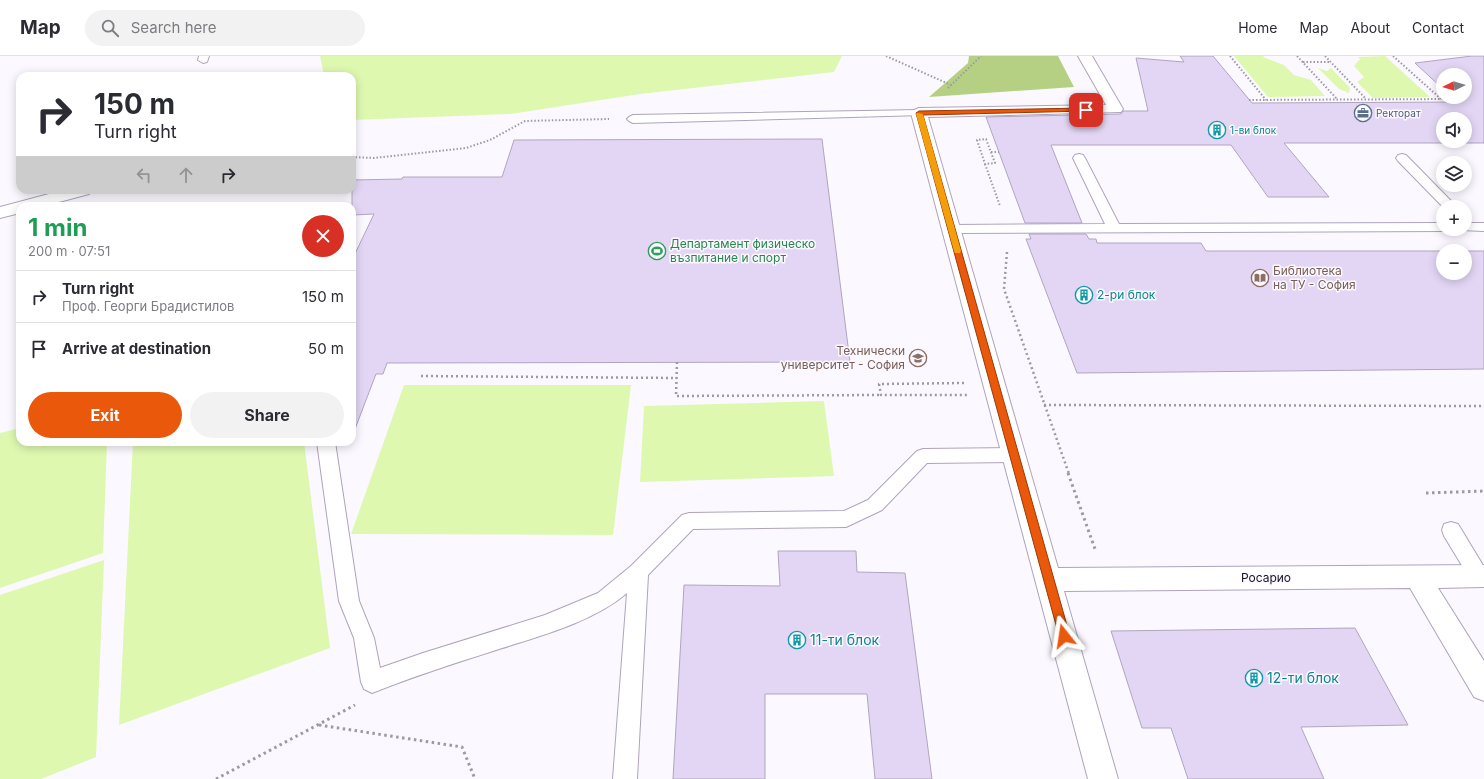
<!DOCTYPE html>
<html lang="en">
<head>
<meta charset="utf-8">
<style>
	body { margin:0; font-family:Inter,sans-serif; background:#f2f2f3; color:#2b2b33; height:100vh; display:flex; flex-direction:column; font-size:15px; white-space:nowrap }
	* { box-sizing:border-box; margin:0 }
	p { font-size:13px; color:#7c7c81 }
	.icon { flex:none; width:22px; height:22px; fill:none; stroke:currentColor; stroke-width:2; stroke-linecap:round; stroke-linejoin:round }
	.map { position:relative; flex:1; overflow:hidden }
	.sheet { position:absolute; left:16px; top:146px; width:340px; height:244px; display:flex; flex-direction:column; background:#fff; border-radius:12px; box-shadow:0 2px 10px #0003 }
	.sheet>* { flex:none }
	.banner { position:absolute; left:16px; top:16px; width:340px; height:122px; border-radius:12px; box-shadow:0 2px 10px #0003; background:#fff; color:#2b2b33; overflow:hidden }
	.needle { width:26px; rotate:265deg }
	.controls { position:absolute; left:1436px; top:12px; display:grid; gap:8px }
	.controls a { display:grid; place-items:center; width:36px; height:36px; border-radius:50%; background:#fff; box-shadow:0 2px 10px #0003; font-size:20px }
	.pin { position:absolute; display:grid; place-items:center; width:34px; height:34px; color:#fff; margin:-17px; border-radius:8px; box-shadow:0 2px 6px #0006 }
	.me { position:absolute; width:44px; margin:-22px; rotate:345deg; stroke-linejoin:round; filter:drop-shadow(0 0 3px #0008) }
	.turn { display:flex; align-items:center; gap:14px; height:84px; padding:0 12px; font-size:18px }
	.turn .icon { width:52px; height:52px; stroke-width:2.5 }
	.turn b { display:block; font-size:28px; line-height:34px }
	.lanes { display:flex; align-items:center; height:38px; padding:0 12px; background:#0003; justify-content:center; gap:20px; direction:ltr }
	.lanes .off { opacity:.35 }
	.round { display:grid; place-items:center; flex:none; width:42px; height:42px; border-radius:21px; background:#f2f2f3 }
	.head { display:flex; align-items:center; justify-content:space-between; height:68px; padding:0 12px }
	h1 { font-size:24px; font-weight:700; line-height:30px; color:#1e9e55 }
	.button { display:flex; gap:8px; margin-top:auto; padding:8px 12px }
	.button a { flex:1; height:46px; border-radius:24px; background:#ea580c; color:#fff; font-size:16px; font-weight:700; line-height:46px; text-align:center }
	.button a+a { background:#f2f2f3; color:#2b2b33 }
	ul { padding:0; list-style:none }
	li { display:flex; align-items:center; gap:12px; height:52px; padding:0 12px; border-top:1px solid #e1e1e2 }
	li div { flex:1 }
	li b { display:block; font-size:15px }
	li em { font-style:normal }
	header { display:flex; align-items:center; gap:24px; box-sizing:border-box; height:56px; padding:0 20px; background:#fff; border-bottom:1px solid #e1e1e2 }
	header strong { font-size:19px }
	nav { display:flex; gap:22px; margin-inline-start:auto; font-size:14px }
	.search { width:280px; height:36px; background:#f2f2f3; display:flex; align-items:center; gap:10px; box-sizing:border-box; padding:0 14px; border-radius:22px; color:#7c7c81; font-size:15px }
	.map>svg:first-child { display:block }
</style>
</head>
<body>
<header>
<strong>Map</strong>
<div class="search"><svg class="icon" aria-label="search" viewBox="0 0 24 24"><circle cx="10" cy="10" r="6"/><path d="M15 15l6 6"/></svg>Search here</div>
<nav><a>Home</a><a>Map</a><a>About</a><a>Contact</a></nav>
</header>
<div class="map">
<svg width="1484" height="723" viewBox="0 0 1484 723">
	<rect width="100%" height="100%" fill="#fbf9ff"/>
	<!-- green -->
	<g fill="#def8b0">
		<path d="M320 0H842L834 16 640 38 511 58 352 64V20H324Z"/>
		<path d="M1234 0H1263L1265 2 1284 9 1294 19 1311 24 1325 40 1268 41Z"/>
		<path d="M1385 0 1430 41 1373 42 1357 26 1364 21 1354 10 1360 3 1358 1Z"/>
		<path d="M1318 12 1327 15 1331 12 1350 32 1349 37 1339 33Z"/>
		<path d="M404 329H631L613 479 351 478Z"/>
		<path d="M824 345 834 420 640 426 644 350Z"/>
		<path d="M20 372V386H107L103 497 0 532V377Z"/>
		<path d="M133 386H304L330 592 119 669Z"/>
		<path d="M104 504 96 701 41 723H0V539Z"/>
	</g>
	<!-- forest -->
	<path fill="#b5d082" d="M969 0H1058L1074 31 929 41 968 7Z"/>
	<!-- building -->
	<g fill="#e2d6f4" stroke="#b0a5c0" fill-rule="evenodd">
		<path d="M1180 0H1213L1252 47 1458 46 1452 41H1465V19H1443V33L1415 7 1472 0H1484V87H1284L1329 141H1268L1231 89H1051L1082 167H1025L986 61 1121 58 1123 55H1148L1136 2 1184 6ZM1443 63H1465V85H1443Z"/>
		<path d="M822 83 850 306 387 307 383 318H376L355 373H352V204L374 158 352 159V124L402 123 403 121H502L514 84Z"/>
		<path d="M1029 178H1086L1089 183H1096L1097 187H1201L1206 195H1484V313L1077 317 1026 183H1031ZM1443 195H1465V217H1443Z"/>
		<path d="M778 495H856L857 516 905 517 932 723H875L867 638H765V723H673L684 529 780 530Z"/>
		<path d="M1355 572 1408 669 1301 671 1324 723H1188L1171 672H1142L1111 575Z"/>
	</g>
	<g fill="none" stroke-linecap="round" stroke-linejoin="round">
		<defs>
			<g id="service">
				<path d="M199 0H209L207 6 203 7 198 4Z"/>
				<path d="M919 54 923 55 925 57 923 59 633 67 629 65 627 63 629 61 633 59Z"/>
				<path d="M1079 98 1083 99 1085 102 1119 168 1443 167V173H1448L1443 175 951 177 946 176 944 173 946 170 951 169 1105 168 1073 102 1075 99Z"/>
				<path d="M1402 98 1406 99 1457 151H1443L1398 105 1396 102 1398 99Z"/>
				<path d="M1465 167H1484V175L1460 174 1465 173Z"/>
				<path d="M317 386H335L359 545 374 582 380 612 423 597 545 559 598 537 631 510 682 459 689 457 844 455 868 444 917 395 923 393 1014 392 1020 394 1023 399 1020 404 1014 406 927 407 882 454 846 471 693 473 648 519 637 723H613L627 537C592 567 536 581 493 595 452 608 412 621 372 637L364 633 361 626 354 582 339 545Z"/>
				<path d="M1451 466 1458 468 1484 511V527L1479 529 1472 526 1444 480 1442 474 1444 468Z"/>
			</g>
			<g id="minor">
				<path d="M1078 0H1092L1123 53 1121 56 928 61 1058 512 1484 509V531L1438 532 1484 605V645L1474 641 1410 532 1064 535 1118 723H1088L911 57 914 54 919 52 1106 49Z"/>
				<path d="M64 134H91L89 138 44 150H20V157L0 162V151Z"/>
			</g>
		</defs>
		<!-- service casing -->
		<use href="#service" stroke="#aea3be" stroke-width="2"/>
		<!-- minor casing -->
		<use href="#minor" stroke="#aea3be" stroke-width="2"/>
		<!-- path-far2 -->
		<g stroke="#9d9aa2" stroke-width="2" stroke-dasharray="1.5 2" stroke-linecap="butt">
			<path d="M886 0 951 29"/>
			<path d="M1230 0 1266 44"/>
			<path d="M1297 0 1337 43"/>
			<path d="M1325 0 1366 43"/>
			<path d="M1393 0 1441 43"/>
			<path d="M1303 6H1330"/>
			<path d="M948 32 981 0"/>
			<path d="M1249 44 1454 43"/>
			<path d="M986 83 995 107 985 108 977 84Z"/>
			<path d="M991 96H999"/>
			<path d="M352 101 374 102 466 92 490 84 525 65 609 63"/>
			<path d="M985 108 1000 150"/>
		</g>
		<!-- path-far1 -->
		<g stroke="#9d9aa2" stroke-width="2.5" stroke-dasharray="2 3" stroke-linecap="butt">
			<path d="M1007 196 1004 233 1069 418"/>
			<path d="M677 306 676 340 881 339"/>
			<path d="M421 320 677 322"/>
			<path d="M964 327 879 328 881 339H967"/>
			<path d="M1044 349 1484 350"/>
		</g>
		<!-- path -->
		<g stroke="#9d9aa2" stroke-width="3" stroke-dasharray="2.5 3.5" stroke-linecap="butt">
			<path d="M1068 417 1095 493"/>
			<path d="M1426 437 1484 435"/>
			<path d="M319 669 462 691 475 723"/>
			<path d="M216 723 355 649"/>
		</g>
		<!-- service -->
		<use href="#service" fill="#fff" fill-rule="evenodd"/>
		<!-- minor -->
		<use href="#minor" fill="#fff" fill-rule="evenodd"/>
	</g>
	<!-- route -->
	<path fill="#ea580c" stroke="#983908" d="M1086 52 1089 54 1088 55 923 59 1070 580 1068 584 1064 585 1060 584 1059 580 916 57 919 55Z"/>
	<!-- slow -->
	<path fill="#f59e0b" d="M917 57 923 58 961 195 960 197H955L954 195 916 58Z"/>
	<!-- icons -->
	<defs>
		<symbol id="office-ring" viewBox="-11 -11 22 22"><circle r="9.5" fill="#fbf9ff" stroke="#5c6f8a" stroke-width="1.5"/><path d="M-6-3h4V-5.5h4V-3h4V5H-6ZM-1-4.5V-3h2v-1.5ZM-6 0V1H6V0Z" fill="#5c6f8a"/></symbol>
		<symbol id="building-ring" viewBox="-11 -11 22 22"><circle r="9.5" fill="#fbf9ff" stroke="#0f9aa8" stroke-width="1.5"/><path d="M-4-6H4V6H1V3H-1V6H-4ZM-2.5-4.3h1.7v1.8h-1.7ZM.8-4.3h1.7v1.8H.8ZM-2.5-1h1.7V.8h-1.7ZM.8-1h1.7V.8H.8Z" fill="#0f9aa8"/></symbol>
		<symbol id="stadium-ring" viewBox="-11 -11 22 22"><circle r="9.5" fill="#fbf9ff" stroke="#2e9e5b" stroke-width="1.5"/><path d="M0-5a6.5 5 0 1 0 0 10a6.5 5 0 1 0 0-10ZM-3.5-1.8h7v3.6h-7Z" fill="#2e9e5b"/></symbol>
		<symbol id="library-ring" viewBox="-11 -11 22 22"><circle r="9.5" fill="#fbf9ff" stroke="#8d6e63" stroke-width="1.5"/><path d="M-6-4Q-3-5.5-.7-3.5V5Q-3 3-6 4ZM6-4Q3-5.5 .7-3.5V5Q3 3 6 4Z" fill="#8d6e63"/></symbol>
		<symbol id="university-ring" viewBox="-11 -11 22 22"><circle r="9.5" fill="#fbf9ff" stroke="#8d6e63" stroke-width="1.5"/><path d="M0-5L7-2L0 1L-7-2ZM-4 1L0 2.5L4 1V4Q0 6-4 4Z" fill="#8d6e63"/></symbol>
	</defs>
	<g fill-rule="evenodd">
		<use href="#office-ring" x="1353" y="47" width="20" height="20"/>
		<use href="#building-ring" x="1207" y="64" width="20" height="20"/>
		<use href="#stadium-ring" x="647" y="185" width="20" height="20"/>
		<use href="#library-ring" x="1250" y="212" width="20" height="20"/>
		<use href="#building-ring" x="1074" y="229" width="20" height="20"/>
		<use href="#university-ring" x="908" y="292" width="20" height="20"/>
		<use href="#building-ring" x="787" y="574" width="20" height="20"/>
		<use href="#building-ring" x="1244" y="612" width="20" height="20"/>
	</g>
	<g text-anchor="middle" stroke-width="3" stroke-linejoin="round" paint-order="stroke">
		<!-- far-service labels -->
		<g font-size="10" fill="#4e5e75" stroke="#fbf9ff" text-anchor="start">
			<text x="1376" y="61">Ректорат</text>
		</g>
		<!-- far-culture labels -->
		<g font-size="10" fill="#0d838f" stroke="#fbf9ff" text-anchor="start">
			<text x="1230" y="78">1-ви блок</text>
		</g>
		<!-- leisure labels -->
		<g font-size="12" fill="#27864d" stroke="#fbf9ff" text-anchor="start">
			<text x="670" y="192">Департамент физическо<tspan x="670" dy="14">възпитание и спорт</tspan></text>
		</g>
		<!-- education labels -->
		<g font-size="12" fill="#785e54" stroke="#fbf9ff" text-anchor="start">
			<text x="1273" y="219">Библиотека<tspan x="1273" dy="14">на ТУ - София</tspan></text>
			<text x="905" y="299" text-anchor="end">Технически<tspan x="905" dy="14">университет - София</tspan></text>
		</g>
		<!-- culture labels -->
		<g font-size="12" fill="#0d838f" stroke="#fbf9ff" text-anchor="start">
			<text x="1097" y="243">2-ри блок</text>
		</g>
		<!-- street labels -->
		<g font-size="12" fill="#18141e" stroke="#fbf9ff">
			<text x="1266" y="526">Росарио</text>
		</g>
		<!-- near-culture labels -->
		<g font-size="14" fill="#0d838f" stroke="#fbf9ff" text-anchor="start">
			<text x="810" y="589">11-ти блок</text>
			<text x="1267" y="627">12-ти блок</text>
		</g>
	</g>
</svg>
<div class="controls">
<a><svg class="needle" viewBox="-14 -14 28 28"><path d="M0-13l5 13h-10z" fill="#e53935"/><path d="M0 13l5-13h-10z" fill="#7c7c81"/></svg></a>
<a><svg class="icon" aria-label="sound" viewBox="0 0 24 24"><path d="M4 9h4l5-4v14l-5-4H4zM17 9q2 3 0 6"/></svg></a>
<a><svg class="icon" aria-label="layers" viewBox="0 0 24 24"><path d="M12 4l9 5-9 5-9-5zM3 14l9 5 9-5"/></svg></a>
<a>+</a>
<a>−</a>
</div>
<div class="pin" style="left:1086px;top:54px;background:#d93025"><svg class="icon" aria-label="arrive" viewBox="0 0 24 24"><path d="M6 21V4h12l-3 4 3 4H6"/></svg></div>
<svg class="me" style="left:1064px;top:580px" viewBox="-20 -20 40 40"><path d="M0-17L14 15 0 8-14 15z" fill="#ea580c" stroke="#fff" stroke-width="4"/></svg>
<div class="banner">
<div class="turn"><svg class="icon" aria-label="right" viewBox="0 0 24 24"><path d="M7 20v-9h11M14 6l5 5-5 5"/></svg><div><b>150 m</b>Turn right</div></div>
<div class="lanes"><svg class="icon off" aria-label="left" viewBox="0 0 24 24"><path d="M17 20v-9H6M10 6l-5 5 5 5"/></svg><svg class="icon off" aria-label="ahead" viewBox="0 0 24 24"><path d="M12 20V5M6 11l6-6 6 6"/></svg><svg class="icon" aria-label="right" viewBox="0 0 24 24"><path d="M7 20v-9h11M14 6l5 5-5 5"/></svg></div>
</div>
<section class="sheet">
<div class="head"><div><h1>1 min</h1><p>200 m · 07:51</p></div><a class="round" style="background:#d93025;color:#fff"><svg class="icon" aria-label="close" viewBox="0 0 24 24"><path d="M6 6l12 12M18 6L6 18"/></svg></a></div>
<ul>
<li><svg class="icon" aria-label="right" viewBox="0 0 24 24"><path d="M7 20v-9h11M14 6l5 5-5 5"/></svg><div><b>Turn right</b><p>Проф. Георги Брадистилов</p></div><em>150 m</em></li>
<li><svg class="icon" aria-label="arrive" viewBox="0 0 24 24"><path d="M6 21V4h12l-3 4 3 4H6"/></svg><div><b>Arrive at destination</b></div><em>50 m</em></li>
</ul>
<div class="button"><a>Exit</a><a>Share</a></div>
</section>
</div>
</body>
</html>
